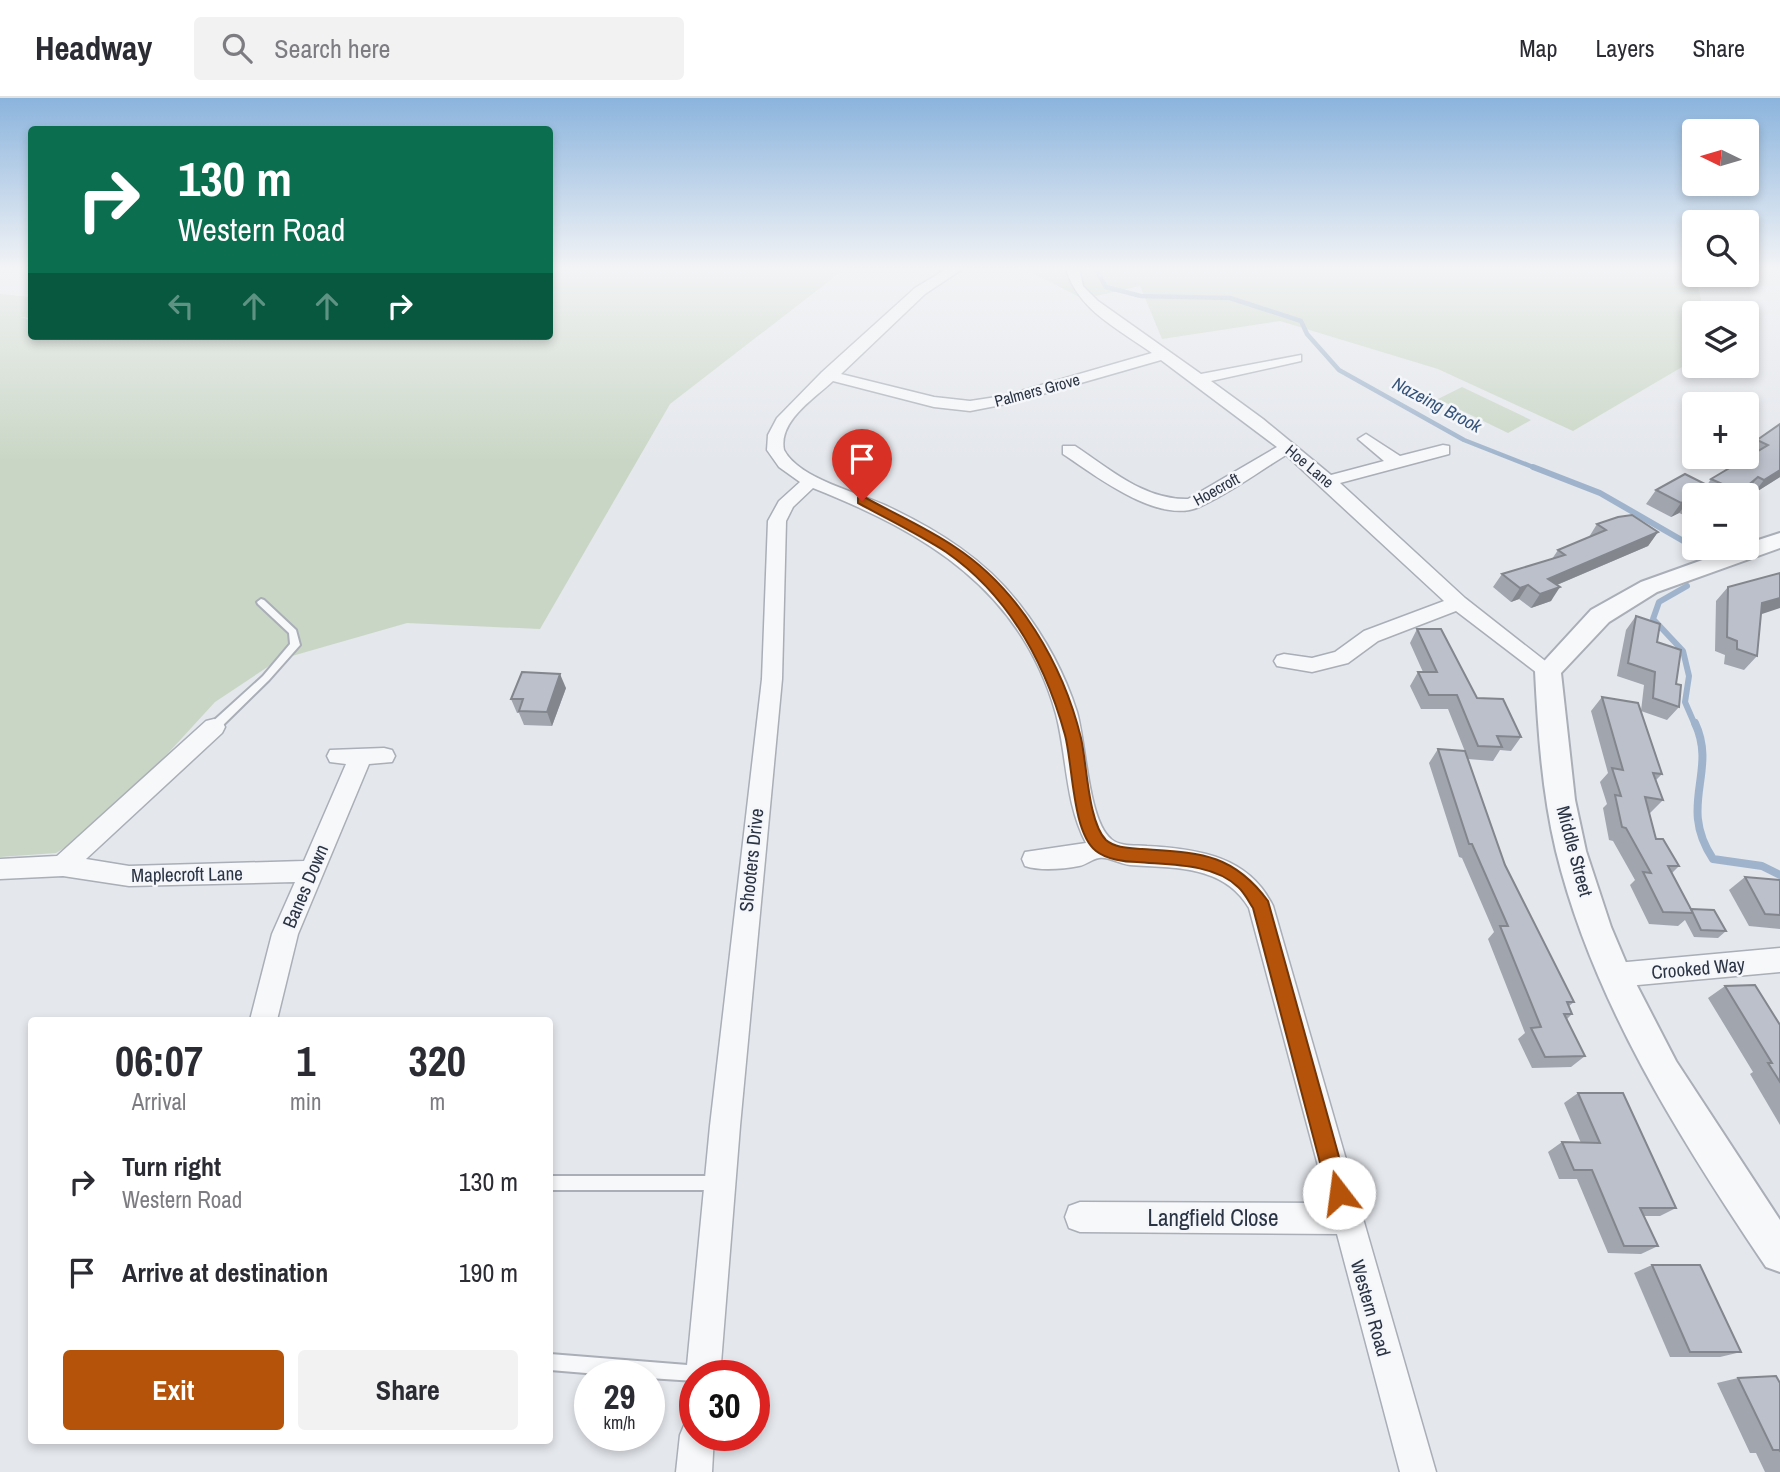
<!DOCTYPE html>
<html lang="en">
<head>
<meta charset="utf-8">
<style>
	body { margin:0; font-family:"Archivo Narrow",sans-serif; background:#f2f2f3; color:#2b2b33; height:100vh; display:flex; flex-direction:column; font-size:26px; white-space:nowrap }
	* { box-sizing:border-box; margin:0 }
	p { font-size:23px; color:#7c7c81 }
	.icon { flex:none; width:38px; height:38px; fill:none; stroke:currentColor; stroke-width:2; stroke-linecap:round; stroke-linejoin:round }
	.map { position:relative; flex:1; overflow:hidden }
	.side { position:absolute; left:28px; top:919px; width:525px; height:427px; display:flex; flex-direction:column; background:#fff; border-radius:7px; box-shadow:0 4px 10px #0003 }
	.side>* { flex:none }
	.top-card { position:absolute; left:28px; top:28px; width:525px; height:214px; border-radius:7px; box-shadow:0 4px 10px #0003; background:#0b6e4f; color:#fff; overflow:hidden }
	.needle { width:46px; rotate:275deg }
	.buttons { position:absolute; left:1682px; top:21px; display:grid; gap:14px }
	.buttons a { display:grid; place-items:center; width:77px; height:77px; border-radius:7px; background:#fff; box-shadow:0 4px 10px #0003; font-size:35px }
	.speed { position:absolute; left:574px; top:1262px; display:flex; gap:14px; font-size:35px; font-weight:700; text-align:center }
	.speed>* { display:grid; place-content:center; width:91px; height:91px; border-radius:50%; background:#fff; box-shadow:0 4px 10px #0003; line-height:1 }
	.speed small { font-size:18px; font-weight:400 }
	.speed .limit { border:10px solid #d22; background:#fff; color:#111 }
	.pin { position:absolute; display:grid; place-items:center; width:60px; height:60px; color:#fff; margin:-72px -30px; border-radius:50% 50% 50% 0; rotate:-45deg; box-shadow:0 0 7px #0007 }
	.pin .icon { rotate:45deg }
	.me { position:absolute; width:77px; margin:-38px; rotate:345deg; stroke-linejoin:round; filter:drop-shadow(0 0 5px #0008) }
	.turn { display:flex; align-items:center; gap:24px; height:147px; padding:0 35px; font-size:32px }
	.turn .icon { width:91px; height:91px; stroke-width:2.5 }
	.turn b { display:block; font-size:49px; line-height:60px }
	.lanes { display:flex; align-items:center; height:66px; padding:0 35px; background:#0003; justify-content:center; gap:35px; direction:ltr }
	.lanes .off { opacity:.35 }
	.eta { display:flex; justify-content:space-evenly; align-items:center; height:119px; text-align:center }
	.eta b { font-size:42px; font-weight:700; line-height:49px }
	.action { display:flex; gap:14px; margin-top:auto; padding:14px 35px }
	.action a { flex:1; height:80px; border-radius:7px; background:#b45309; color:#fff; font-size:28px; font-weight:700; line-height:80px; text-align:center }
	.action a+a { background:#f2f2f3; color:#2b2b33 }
	ul { padding:0; list-style:none }
	li { display:flex; align-items:center; gap:21px; height:91px; padding:0 35px }
	li div { flex:1 }
	li b { display:block; font-size:26px }
	li em { font-style:normal }
	header { display:flex; align-items:center; gap:42px; box-sizing:border-box; height:98px; padding:0 35px; background:#fff; border-bottom:2px solid #e1e1e2 }
	header strong { font-size:33px }
	nav { display:flex; gap:38px; margin-inline-start:auto; font-size:24px }
	.search { width:490px; height:63px; background:#f2f2f3; display:flex; align-items:center; gap:18px; box-sizing:border-box; padding:0 24px; border-radius:7px; color:#7c7c81; font-size:26px }
	.map>svg:first-child { display:block }
</style>
</head>
<body>
<header>
<strong>Headway</strong>
<div class="search"><svg class="icon" aria-label="search" viewBox="0 0 24 24"><circle cx="10" cy="10" r="6"/><path d="M15 15l6 6"/></svg>Search here</div>
<nav><a>Map</a><a>Layers</a><a>Share</a></nav>
</header>
<div class="map">
<svg width="1780" height="1374" viewBox="0 0 1780 1374">
	<rect width="100%" height="100%" fill="#e4e7ec"/>
	<!-- green -->
	<g fill="#c9d6c5">
		<path d="M550 170H846L670 306 540 531 407 525 278 562 215 604 104 725 56 755 0 759V196L31 199V220L20 219 31 222 32 238H550Z"/>
		<path d="M1023 170H1694L1704 215H1694V262L1573 333 1438 271 1280 223 1162 241 1140 188 1083 201Z"/>
		<path d="M1462 289 1531 322 1508 335 1438 301Z"/>
	</g>
	<g fill="none" stroke-linecap="round" stroke-linejoin="round">
		<!-- stream-far2 -->
		<path stroke="#9fb4cc" stroke-width="4.5" d="M1095 170 1106 189 1141 198 1230 200 1301 223 1307 236 1339 272 1464 342 1538 371"/>
		<!-- stream-far1 -->
		<g stroke="#9fb4cc" stroke-width="6">
			<path d="M1533 369 1600 395 1692 448 1698 456"/>
			<path d="M1687 488 1659 504 1653 521 1683 553 1689 578 1685 604 1695 627"/>
		</g>
		<!-- stream -->
		<path stroke="#9fb4cc" stroke-width="8" d="M1695 625C1718 674 1677 707 1713 761L1762 768 1780 777"/>
		<defs>
			<g id="service">
				<path d="M261 501 264 502 296 532 300 547 269 582 218 632H210L209 629 210 626 263 578 290 546 289 535 258 506 257 504Z"/>
				<path d="M550 1078H718L723 1080 725 1085 723 1090 718 1092H550Z"/>
				<path d="M550 1256 700 1268 705 1271 708 1276 707 1278H695V1283L649 1280V1278H622L550 1272Z"/>
			</g>
			<g id="minor">
				<path d="M948 170H964L925 196 841 276 934 299 970 303 1003 298 1152 255C1120 232 1076 211 1066 170H1079L1083 188 1098 203 1201 276 1301 257V263L1211 283 1263 321 1331 377 1384 363 1358 341 1366 336 1400 358 1443 347 1449 348V356L1340 385 1465 500 1558 573 1555 578H1541L1456 513 1378 543 1348 565 1312 574 1277 568 1274 563 1277 558 1284 556 1312 560 1335 554 1364 533 1444 503 1286 357C1258 374 1229 396 1199 409 1158 427 1095 377 1063 356V348H1075C1110 371 1144 402 1188 401L1277 349 1161 262 1011 305 970 313 934 309 833 283C815 300 778 323 784 352 800 382 859 394 889 409 939 433 986 462 1020 507 1045 539 1065 576 1077 614 1086 645 1088 722 1111 741 1120 749 1136 747 1147 748 1198 751 1249 758 1273 808L1436 1374H1400L1337 1136 1080 1134 1069 1130 1065 1119 1069 1108 1080 1104 1328 1105 1249 810C1224 767 1174 770 1130 767 1120 766 1107 758 1099 760 1092 761 1086 767 1079 768 1063 771 1040 773 1025 768L1022 761 1025 754 1086 745C1065 705 1067 658 1056 616 1021 491 926 435 813 390L793 409 786 423 782 581 740 1028 720 1278H695V1291L686 1278 710 1028 762 581 768 423 779 403 800 384 779 369 767 352 768 337 777 320 822 274 915 190Z"/>
				<path d="M214 621 222 623 225 629 222 635 86 761 129 768 304 763 346 666 330 664 327 658 330 652 384 650 392 652 395 658 392 664 369 666 298 836 277 922H250L272 836 295 784 129 788 63 778 0 781V761L57 758 206 623Z"/>
				<path d="M1780 850V874L1616 889 1607 885 1603 877 1607 869 1616 865Z"/>
				<path d="M695 1321V1337H714L712 1374H676L680 1337 685 1325Z"/>
			</g>
			<path id="tertiary" d="M1780 435V450L1657 494 1609 524 1561 575 1575 702 1586 753 1611 829 1630 874 1676 963 1780 1122V1174L1766 1169C1680 1041 1593 904 1556 753 1542 694 1538 633 1535 573L1591 512 1641 484 1736 450H1746V446Z"/>
		</defs>
		<!-- service casing -->
		<use href="#service" stroke="#a9aeb7" stroke-width="4"/>
		<!-- minor casing -->
		<use href="#minor" stroke="#a9aeb7" stroke-width="3"/>
		<!-- tertiary casing -->
		<use href="#tertiary" stroke="#a9aeb7" stroke-width="4"/>
		<!-- service -->
		<use href="#service" fill="#f7f8fa" fill-rule="evenodd"/>
		<!-- minor -->
		<use href="#minor" fill="#f7f8fa" fill-rule="evenodd"/>
		<!-- tertiary -->
		<use href="#tertiary" fill="#f7f8fa" fill-rule="evenodd"/>
	</g>
	<!-- wall -->
	<g fill="#a1a5ae">
		<path d="M1780 326V379L1753 396 1747 393 1742 397H1694V411L1684 417 1679 415 1671 419 1646 406 1656 392 1707 387 1711 381 1750 357 1747 356 1757 342Z"/>
		<path d="M1597 426 1658 434 1648 448 1557 487 1551 503 1531 510 1519 501 1511 504 1493 489 1502 476 1552 461 1558 452 1589 439Z"/>
		<path d="M1728 489 1761 516 1757 558 1744 572 1724 566 1725 557 1715 553 1716 503Z"/>
		<path d="M1636 518 1676 586 1679 609 1667 622 1641 613 1644 587 1617 578 1626 532Z"/>
		<path d="M1417 531 1477 600 1521 639 1511 653 1500 652 1493 663 1468 661 1448 611H1421L1410 588 1418 574H1423L1410 545Z"/>
		<path d="M566 590 552 628 524 627 519 615H517L511 601Z"/>
		<path d="M1602 599 1662 676 1656 682 1663 702 1649 716 1656 741 1679 768 1672 775 1691 811 1726 833 1718 840 1694 839 1685 822 1678 828 1649 826 1630 787 1635 782 1613 743 1609 742 1603 710 1607 706 1600 684 1608 675 1591 613Z"/>
		<path d="M1438 651 1505 767 1574 904 1569 908 1572 916 1567 921 1585 958 1571 969 1532 970 1518 941 1525 935 1488 841 1494 834 1462 760 1459 759 1429 665Z"/>
		<path d="M1745 779 1780 782V831L1749 828 1729 792Z"/>
		<path d="M1725 888 1780 927V1027L1750 976 1753 974 1708 900Z"/>
		<path d="M1578 995 1676 1110 1660 1118H1644L1658 1148 1641 1156 1608 1155 1577 1081H1559L1548 1054 1562 1044 1581 1045 1564 1005Z"/>
		<path d="M1652 1167 1741 1254 1720 1259H1670L1634 1175Z"/>
		<path d="M1738 1280 1780 1285V1374H1765L1756 1355H1750L1717 1285Z"/>
	</g>
	<!-- shaded-wall -->
	<g fill="#83868d">
		<path d="M1780 372V379L1753 396 1764 382Z"/>
		<path d="M1758 379 1747 393 1742 397H1737L1740 394Z"/>
		<path d="M1690 401 1679 415 1671 419 1681 405Z"/>
		<path d="M1694 403V411L1684 417Z"/>
		<path d="M1658 434 1648 448 1540 494 1548 481Z"/>
		<path d="M1528 487 1519 501 1511 504 1520 490Z"/>
		<path d="M1560 489 1551 503 1531 510 1540 496Z"/>
		<path d="M1780 500V510L1750 520 1762 505Z"/>
		<path d="M560 576 566 590 552 628 547 614Z"/>
	</g>
	<!-- building -->
	<g fill="#bbc0ca" stroke="#83868d" stroke-width="2">
		<path d="M1780 326V372L1764 382 1758 379 1740 394 1711 381 1768 347 1757 342Z"/>
		<path d="M1685 376 1715 391 1704 397H1694V403L1690 401 1681 405 1656 392Z"/>
		<path d="M1632 417 1658 434 1548 481 1560 489 1540 496 1528 487 1520 490 1502 476 1565 457 1558 452 1606 432 1597 426 1618 419Z"/>
		<path d="M1780 475V500L1762 505 1757 558 1737 551V543L1727 539 1728 489Z"/>
		<path d="M1636 518 1660 526 1657 544 1681 552 1676 586 1681 587 1679 609 1653 600 1655 574 1628 565Z"/>
		<path d="M1417 531H1441L1477 600 1503 601 1521 639 1497 638 1502 649 1478 648 1457 597H1429L1418 574H1437Z"/>
		<path d="M522 574 560 576 547 614 519 613 523 601H511Z"/>
		<path d="M1602 599 1638 605 1662 676 1653 675 1663 702 1645 699 1656 741H1663L1679 768H1668L1693 815 1663 814 1643 774 1651 775 1626 730 1622 729 1615 697 1621 698 1612 670 1623 672Z"/>
		<path d="M1438 651 1465 653 1505 767 1574 904H1567L1572 916H1564L1585 958 1545 959 1531 930 1541 929 1500 828H1508L1472 746H1469Z"/>
		<path d="M1745 779 1780 782V817L1765 816Z"/>
		<path d="M1691 811 1714 812 1726 833 1701 832Z"/>
		<path d="M1755 887 1780 927V984L1768 965H1772L1725 888Z"/>
		<path d="M1578 995H1623L1676 1110H1640L1658 1148H1624L1592 1072H1574L1562 1044 1600 1045Z"/>
		<path d="M1652 1167H1700L1741 1254H1690Z"/>
		<path d="M1776 1278 1780 1285V1353L1779 1352H1773L1738 1280Z"/>
	</g>
	<!-- sky -->
	<linearGradient id="sky" x2="0" y2="1"><stop stop-color="#8bb4dd"/><stop offset="0.47" stop-color="#f3f4f6"/><stop offset="1" stop-color="#f3f4f6" stop-opacity="0"/></linearGradient>
	<rect width="1780" height="363" fill="url(#sky)"/>
	<!-- route -->
	<path fill="#b45309" stroke="#753606" stroke-width="2" d="M858 400H866C895 416 927 430 955 449 1019 491 1063 566 1081 640 1087 666 1088 724 1106 742 1115 750 1130 750 1142 751 1198 755 1232 754 1268 803L1349 1095 1346 1102 1339 1105 1331 1102 1328 1095 1253 810C1249 804 1244 794 1238 789 1213 765 1169 767 1137 764 1124 764 1106 761 1096 753 1072 734 1073 667 1065 637 1045 565 1008 497 946 454 918 436 887 421 858 405Z"/>
	<g text-anchor="middle" stroke-width="5" stroke-linejoin="round" paint-order="stroke">
		<!-- far-street labels -->
		<g font-size="16" fill="#2b3445" stroke="#f4f6f9">
			<text transform="translate(1037 292) rotate(-15)" y="6">Palmers Grove</text>
			<text transform="translate(1310 368) rotate(40)" y="6">Hoe Lane</text>
			<text transform="translate(1216 391) rotate(-29)" y="6">Hoecroft</text>
		</g>
		<!-- far-water labels -->
		<g font-size="18" font-style="italic" fill="#34527a" stroke="#f4f6f9">
			<text transform="translate(1437 307) rotate(28)" y="6">Nazeing Brook</text>
		</g>
		<!-- street labels -->
		<g font-size="19" fill="#2b3445" stroke="#f4f6f9">
			<text transform="translate(1575 753) rotate(75)" y="7">Middle Street</text>
			<text transform="translate(751 762) rotate(-84)" y="7">Shooters Drive</text>
			<text transform="translate(187 776) rotate(-1)" y="7">Maplecroft Lane</text>
			<text transform="translate(305 788) rotate(-67)" y="7">Banes Down</text>
			<text transform="translate(1698 870) rotate(-5)" y="7">Crooked Way</text>
			<text transform="translate(1371 1210) rotate(74)" y="7">Western Road</text>
		</g>
		<!-- near-street labels -->
		<g font-size="23" fill="#2b3445" stroke="#f4f6f9">
			<text x="1213" y="1128">Langfield Close</text>
		</g>
	</g>
</svg>
<div class="buttons">
<a><svg class="needle" viewBox="-14 -14 28 28"><path d="M0-13l5 13h-10z" fill="#e53935"/><path d="M0 13l5-13h-10z" fill="#7c7c81"/></svg></a>
<a><svg class="icon" aria-label="search" viewBox="0 0 24 24"><circle cx="10" cy="10" r="6"/><path d="M15 15l6 6"/></svg></a>
<a><svg class="icon" aria-label="layers" viewBox="0 0 24 24"><path d="M12 4l9 5-9 5-9-5zM3 14l9 5 9-5"/></svg></a>
<a>+</a>
<a>−</a>
</div>
<div class="speed"><div>29<small>km/h</small></div><div class="limit">30</div></div>
<div class="pin" style="left:862px;top:403px;background:#d93025"><svg class="icon" aria-label="arrive" viewBox="0 0 24 24"><path d="M6 21V4h12l-3 4 3 4H6"/></svg></div>
<svg class="me" style="left:1339px;top:1095px" viewBox="-20 -20 40 40"><circle r="19" fill="#fff"/><path d="M0-13L10 11 0 6-10 11z" fill="#b45309"/></svg>
<div class="top-card">
<div class="turn"><svg class="icon" aria-label="right" viewBox="0 0 24 24"><path d="M7 20v-9h11M14 6l5 5-5 5"/></svg><div><b>130 m</b>Western Road</div></div>
<div class="lanes"><svg class="icon off" aria-label="left" viewBox="0 0 24 24"><path d="M17 20v-9H6M10 6l-5 5 5 5"/></svg><svg class="icon off" aria-label="ahead" viewBox="0 0 24 24"><path d="M12 20V5M6 11l6-6 6 6"/></svg><svg class="icon off" aria-label="ahead" viewBox="0 0 24 24"><path d="M12 20V5M6 11l6-6 6 6"/></svg><svg class="icon" aria-label="right" viewBox="0 0 24 24"><path d="M7 20v-9h11M14 6l5 5-5 5"/></svg></div>
</div>
<section class="side">
<div class="eta">
<div><b>06:07</b><p>Arrival</p></div>
<div><b>1</b><p>min</p></div>
<div><b>320</b><p>m</p></div>
</div>
<ul>
<li><svg class="icon" aria-label="right" viewBox="0 0 24 24"><path d="M7 20v-9h11M14 6l5 5-5 5"/></svg><div><b>Turn right</b><p>Western Road</p></div><em>130 m</em></li>
<li><svg class="icon" aria-label="arrive" viewBox="0 0 24 24"><path d="M6 21V4h12l-3 4 3 4H6"/></svg><div><b>Arrive at destination</b></div><em>190 m</em></li>
</ul>
<div class="action"><a>Exit</a><a>Share</a></div>
</section>
</div>
</body>
</html>
